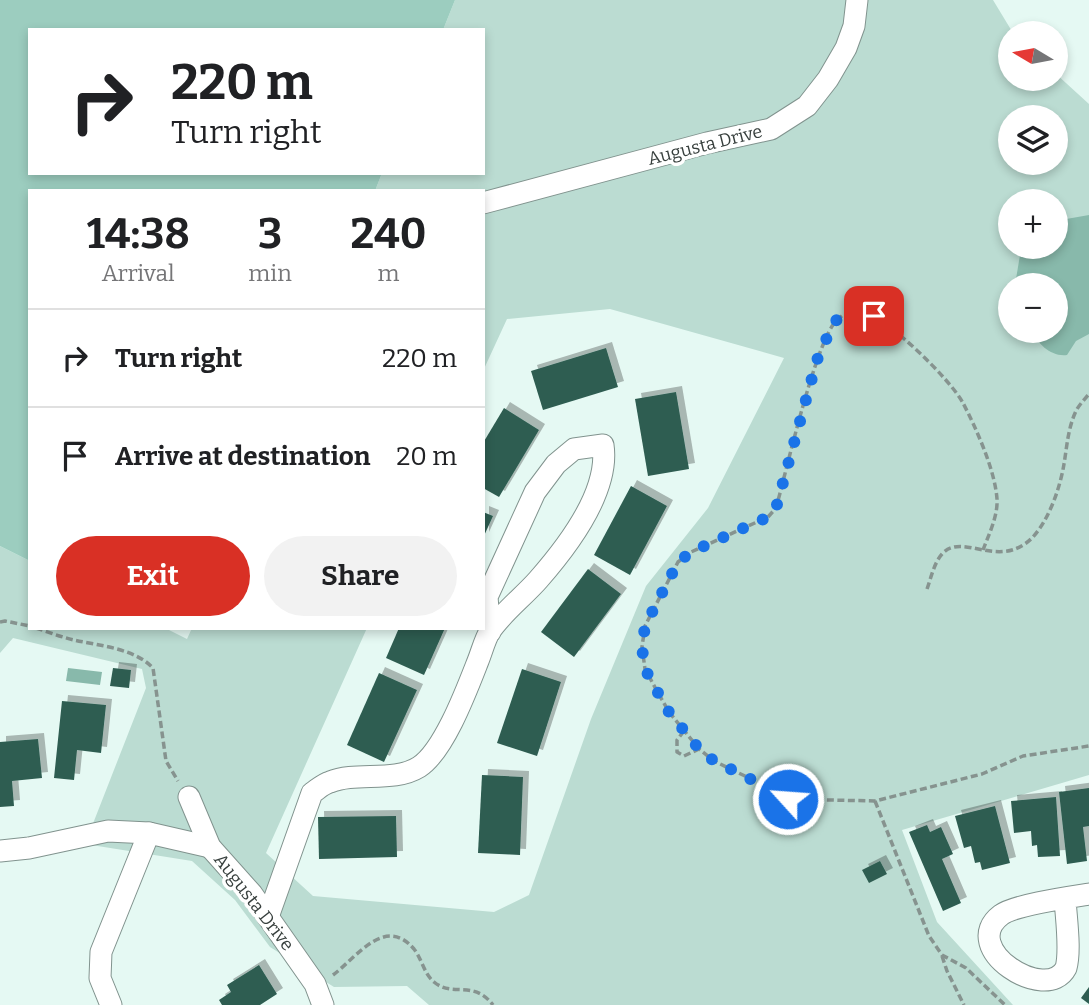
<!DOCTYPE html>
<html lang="en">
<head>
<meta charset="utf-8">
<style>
	body { margin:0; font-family:Bitter,serif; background:#f2f2f2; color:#202124; height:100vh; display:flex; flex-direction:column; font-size:26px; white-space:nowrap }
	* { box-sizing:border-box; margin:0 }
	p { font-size:23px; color:#757577 }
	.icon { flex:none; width:38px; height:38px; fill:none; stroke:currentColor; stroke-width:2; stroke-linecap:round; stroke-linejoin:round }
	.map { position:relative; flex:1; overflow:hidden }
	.panel { position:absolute; left:28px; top:189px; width:457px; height:441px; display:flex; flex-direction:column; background:#fff; border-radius:0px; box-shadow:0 4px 10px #0003 }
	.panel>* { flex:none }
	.banner { position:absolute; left:28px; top:28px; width:457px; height:147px; border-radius:0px; box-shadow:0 4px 10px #0003; background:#fff; color:#202124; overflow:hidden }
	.needle { width:46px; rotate:280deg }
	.fabs { position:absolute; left:998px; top:21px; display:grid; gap:14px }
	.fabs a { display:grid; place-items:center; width:70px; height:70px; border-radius:50%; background:#fff; box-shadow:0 4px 10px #0003; font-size:35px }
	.pin { position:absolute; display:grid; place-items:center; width:60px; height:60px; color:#fff; margin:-30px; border-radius:14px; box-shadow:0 4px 10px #0006 }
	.me { position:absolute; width:77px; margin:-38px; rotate:296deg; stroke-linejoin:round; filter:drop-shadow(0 0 5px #0008) }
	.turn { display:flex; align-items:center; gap:24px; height:147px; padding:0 28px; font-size:32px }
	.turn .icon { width:91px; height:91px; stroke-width:2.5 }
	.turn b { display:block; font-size:49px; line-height:60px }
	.eta { display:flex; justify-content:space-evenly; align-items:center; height:119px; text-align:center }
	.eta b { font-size:42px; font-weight:700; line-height:49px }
	.primary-button { display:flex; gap:14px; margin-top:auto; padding:14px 28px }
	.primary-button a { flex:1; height:80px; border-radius:42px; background:#d93025; color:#fff; font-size:28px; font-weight:700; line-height:80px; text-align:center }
	.primary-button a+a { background:#f2f2f2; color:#202124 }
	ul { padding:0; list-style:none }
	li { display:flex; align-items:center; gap:21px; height:98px; padding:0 28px; border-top:2px solid #e0e0e0 }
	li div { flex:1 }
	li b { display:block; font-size:26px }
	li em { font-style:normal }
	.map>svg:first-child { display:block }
</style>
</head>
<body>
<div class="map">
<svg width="1089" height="1005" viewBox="0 0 1089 1005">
	<defs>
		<filter id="shadow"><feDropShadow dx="6" dy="-6" stdDeviation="0" flood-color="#0004"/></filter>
	</defs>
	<rect width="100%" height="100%" fill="#e5f9f3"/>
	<!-- green -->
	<path fill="#bbdcd2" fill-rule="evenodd" d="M455 0H993L1013 33H1010V79H1055V73L1089 104V775L902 830 937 922 1013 1005H429L407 986 334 987 270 947 235 900 192 861 85 844 146 688 142 669 13 638 0 653V546L30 561V628H165L187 639 192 628H367L266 853 313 896 494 912 529 895 591 719 646 586 708 508 784 358 610 309 507 319 483 371V191H375L382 173H483V30H443ZM1010 117H1055V163H1010ZM1010 201H1055V247H1010ZM1010 285H1055V331H1010Z"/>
	<!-- forest -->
	<path fill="#9ccdbf" d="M0 0H455L443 30H30V173H382L375 191H30V561L0 546Z"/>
	<!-- water -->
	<g fill="#88b9ab">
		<path d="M1089 215V334L1076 341 1067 355C1051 357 1038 344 1032 331H1055V285H1015L1021 249 1055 247V221Z"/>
		<path d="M68 668 102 672 100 685 66 681Z"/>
	</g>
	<!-- building -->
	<g fill="#2e5d51" filter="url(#shadow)">
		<path d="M606 348 618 387 543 410 531 371Z"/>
		<path d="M676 392 689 469 648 476 635 399Z"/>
		<path d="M504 408 539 430 499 497 483 488V443Z"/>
		<path d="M631 486 667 506 630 575 594 555Z"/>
		<path d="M483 512 493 516 483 538Z"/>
		<path d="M588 569 621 594 574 657 541 632Z"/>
		<path d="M399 628H445L424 675 386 658Z"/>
		<path d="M113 668 131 670 129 688 110 686Z"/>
		<path d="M522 669 561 682 537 756 497 743Z"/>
		<path d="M379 673 417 690 384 762 347 745Z"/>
		<path d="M62 701 106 705 101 753 77 750 74 780 54 778Z"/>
		<path d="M38 739 42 778 12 781 14 806 0 807V742Z"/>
		<path d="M482 775 523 777 520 855 478 853Z"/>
		<path d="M1089 788V826L1083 827 1087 861 1067 864 1059 792Z"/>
		<path d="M1056 797 1060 856 1038 857 1037 845 1032 846 1031 831 1014 833 1011 801Z"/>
		<path d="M995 806 1010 863 982 870 980 862 975 863 971 846 964 848 955 816Z"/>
		<path d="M396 816 397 857 319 859 318 817Z"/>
		<path d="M927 825 930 832 941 827 953 854 942 859 961 903 943 911 909 832Z"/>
		<path d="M880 861 887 874 869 883 862 870Z"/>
		<path d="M259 965 277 994 260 1005H222L219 1000 231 992 227 985Z"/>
		<path d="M1089 987V1004L1081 998Z"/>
	</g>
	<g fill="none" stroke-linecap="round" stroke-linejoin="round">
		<defs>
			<g id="minor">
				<path d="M483 203 707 143 771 129 807 106 828 79 846 48 854 26 857 0"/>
				<path d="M189 797 210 847 252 894 315 984 323 1005"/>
				<path d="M0 851 29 848 108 831 149 833 210 847"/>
				<path d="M1065 898C1066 918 1071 950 1066 968 1047 1005 957 948 1001 915 1014 905 1070 897 1089 894"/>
				<path d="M268 917 312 793C318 789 323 784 330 782 357 771 393 783 419 767 444 751 467 689 478 661 482 651 485 639 490 631 503 612 523 597 538 580 567 547 610 491 603 445L574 449 556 464 535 492 487 597 490 632"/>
				<path d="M111 1005 100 978 101 952 149 833"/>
			</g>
		</defs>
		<!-- minor casing -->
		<use href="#minor" stroke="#81938e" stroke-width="23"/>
		<!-- path -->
		<g stroke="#86938f" stroke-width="3.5" stroke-dasharray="7 3.5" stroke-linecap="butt">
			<path d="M983 550C989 534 998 516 997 499 995 470 976 428 963 403 951 380 886 316 861 311 852 309 843 314 837 320 816 339 786 473 776 508L768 517 691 552 678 562 645 626 642 647 645 669 657 691 669 712 699 749 714 761 749 778 777 796 788 799 875 801 982 774 1023 756 1089 746"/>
			<path d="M927 589C931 578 934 563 942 554 963 531 998 571 1032 538 1049 520 1060 488 1064 464 1067 446 1068 428 1076 411 1079 405 1084 400 1089 394"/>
			<path d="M0 622 5 621 30 626"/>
			<path d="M36 628C48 632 61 637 74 640 100 646 134 648 153 668L166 761 178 781"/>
			<path d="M684 731 677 740V752L684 756 699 749"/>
			<path d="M875 801 929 936 942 955 966 968 1005 1005"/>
			<path d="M942 956 947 971 964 1005"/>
			<path d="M333 975C357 957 385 915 414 949 422 959 424 974 434 982 453 998 473 979 493 1005"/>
		</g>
		<!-- minor -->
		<use href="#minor" stroke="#fff" stroke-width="21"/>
	</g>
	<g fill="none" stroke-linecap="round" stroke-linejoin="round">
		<!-- route -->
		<path stroke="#1a73e8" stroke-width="12" stroke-dasharray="0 21.6" d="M788 799 776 796 749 778 714 761 699 749 669 712 657 691 645 669 642 648 645 626 678 562 691 552 768 517 776 508 817 360 834 322 848 312 859 310 874 316"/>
	</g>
	<g text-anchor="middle" stroke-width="7" stroke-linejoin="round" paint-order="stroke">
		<!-- street labels -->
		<g font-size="18" fill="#373f3d" stroke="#fff">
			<text transform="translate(705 145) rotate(-14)" y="6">Augusta Drive</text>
			<text transform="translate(254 902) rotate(52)" y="6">Augusta Drive</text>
		</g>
	</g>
</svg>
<div class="fabs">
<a><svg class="needle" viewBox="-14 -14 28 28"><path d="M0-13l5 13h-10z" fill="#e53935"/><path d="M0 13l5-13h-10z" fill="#757577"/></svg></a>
<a><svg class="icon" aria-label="layers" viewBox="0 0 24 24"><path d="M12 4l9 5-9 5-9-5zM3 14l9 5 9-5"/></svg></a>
<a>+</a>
<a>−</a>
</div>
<div class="pin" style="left:874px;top:316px;background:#d93025"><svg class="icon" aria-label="arrive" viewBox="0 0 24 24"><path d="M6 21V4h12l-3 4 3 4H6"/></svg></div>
<svg class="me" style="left:788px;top:799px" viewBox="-20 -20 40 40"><circle r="17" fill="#1a73e8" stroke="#fff" stroke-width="3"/><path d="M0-11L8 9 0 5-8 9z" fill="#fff"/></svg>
<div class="banner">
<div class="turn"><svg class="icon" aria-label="right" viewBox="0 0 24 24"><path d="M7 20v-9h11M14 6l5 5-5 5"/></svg><div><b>220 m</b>Turn right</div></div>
</div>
<section class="panel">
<div class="eta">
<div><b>14:38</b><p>Arrival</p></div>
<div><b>3</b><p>min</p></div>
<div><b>240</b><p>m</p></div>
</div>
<ul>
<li><svg class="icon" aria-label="right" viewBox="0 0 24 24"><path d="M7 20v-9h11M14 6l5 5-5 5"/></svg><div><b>Turn right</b></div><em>220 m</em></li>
<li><svg class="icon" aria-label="arrive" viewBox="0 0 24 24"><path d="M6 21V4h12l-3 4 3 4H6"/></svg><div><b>Arrive at destination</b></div><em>20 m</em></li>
</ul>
<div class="primary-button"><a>Exit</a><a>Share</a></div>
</section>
</div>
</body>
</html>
